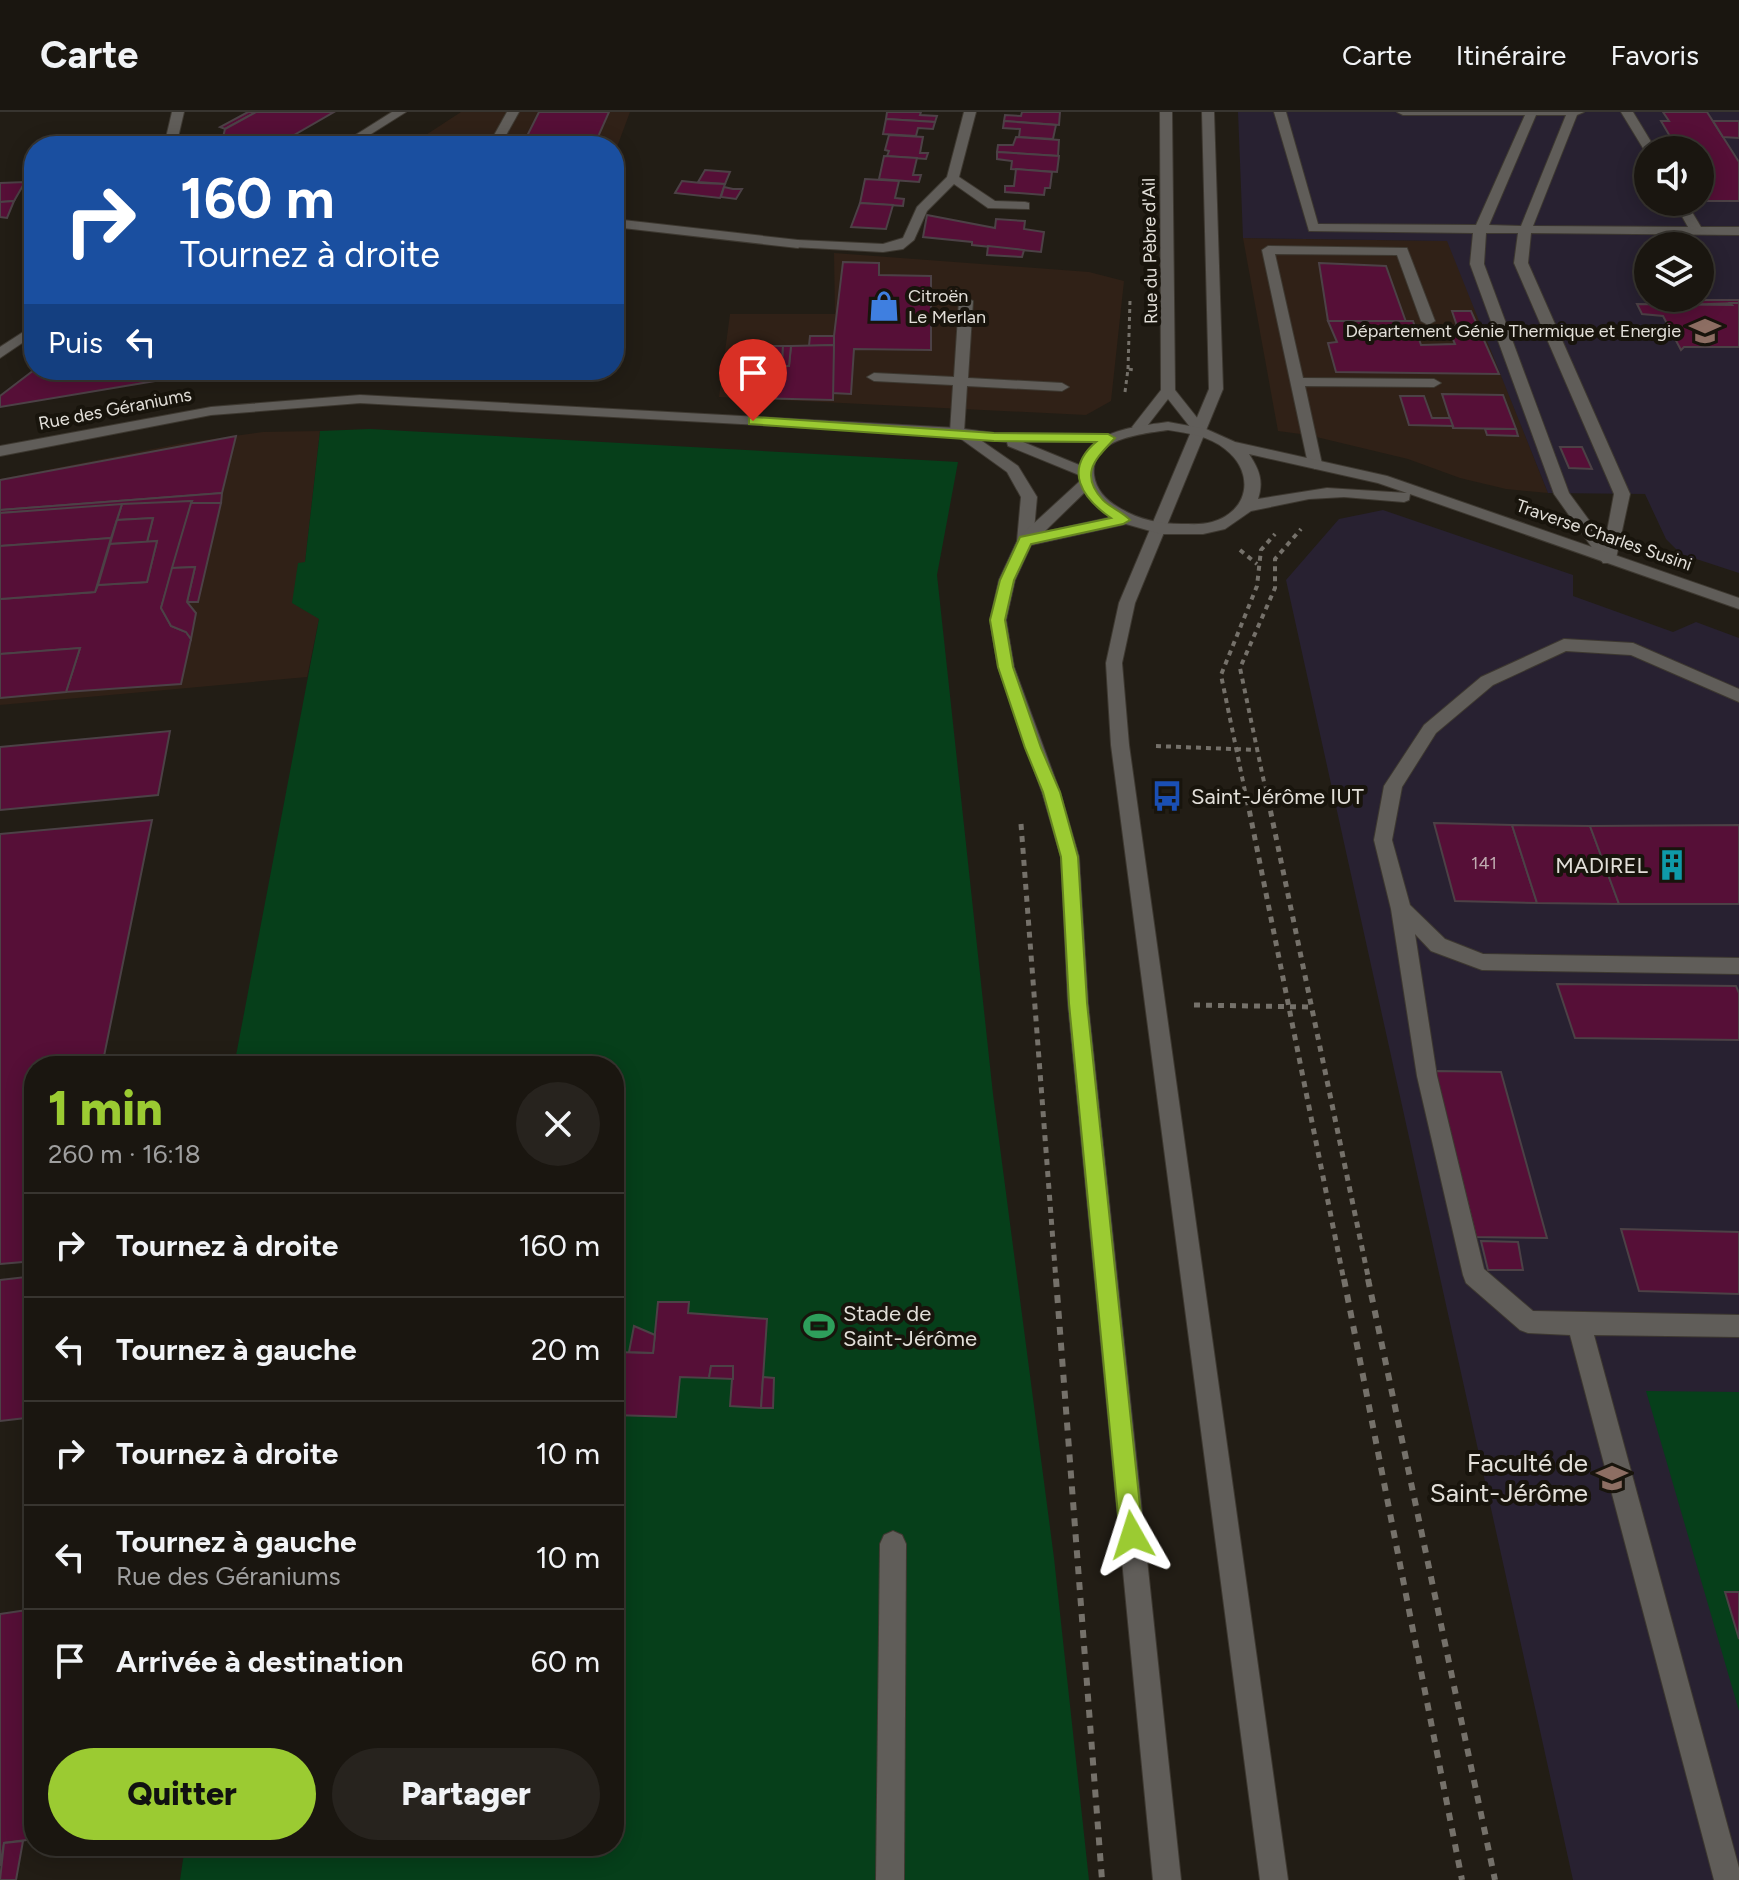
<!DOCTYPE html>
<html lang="fr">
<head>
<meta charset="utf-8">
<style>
	body { margin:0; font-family:Figtree,sans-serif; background:#27231e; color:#f1f3f6; height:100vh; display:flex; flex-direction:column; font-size:30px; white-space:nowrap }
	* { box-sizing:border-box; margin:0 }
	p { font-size:26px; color:#9f9f9f }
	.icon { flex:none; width:44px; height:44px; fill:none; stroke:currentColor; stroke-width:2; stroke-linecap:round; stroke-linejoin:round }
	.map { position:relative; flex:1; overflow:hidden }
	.panel { position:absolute; left:24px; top:944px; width:600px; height:800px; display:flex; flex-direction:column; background:#1a1610; border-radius:32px; box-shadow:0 4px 20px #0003,0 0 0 2px #383530 }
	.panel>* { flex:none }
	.banner { position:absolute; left:24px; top:24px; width:600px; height:244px; border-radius:32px; box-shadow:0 4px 20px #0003,0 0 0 2px #383530; background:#1a4fa0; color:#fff; overflow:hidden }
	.tools { position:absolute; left:1634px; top:24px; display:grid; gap:16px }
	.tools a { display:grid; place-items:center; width:80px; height:80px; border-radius:50%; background:#1a1610; box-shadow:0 4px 20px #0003,0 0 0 2px #383530; font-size:40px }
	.pin { position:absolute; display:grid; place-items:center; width:68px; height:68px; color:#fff; margin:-82px -34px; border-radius:50% 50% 50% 0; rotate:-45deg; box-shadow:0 0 8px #0007 }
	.pin .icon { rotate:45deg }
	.me { position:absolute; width:88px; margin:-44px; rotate:354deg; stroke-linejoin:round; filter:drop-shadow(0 0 6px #0008) }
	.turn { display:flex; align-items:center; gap:28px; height:168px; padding:0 24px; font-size:36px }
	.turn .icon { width:104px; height:104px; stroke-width:2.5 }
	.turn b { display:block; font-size:56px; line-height:68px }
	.then { display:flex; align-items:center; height:76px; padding:0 24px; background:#0003; gap:16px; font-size:30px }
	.round { display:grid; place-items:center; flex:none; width:84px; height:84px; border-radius:42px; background:#27231e }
	.head { display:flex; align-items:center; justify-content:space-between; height:136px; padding:0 24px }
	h1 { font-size:48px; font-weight:800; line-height:60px; color:#9bcb32 }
	.primary-button { display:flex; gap:16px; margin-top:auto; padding:16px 24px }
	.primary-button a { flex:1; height:92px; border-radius:48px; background:#9bcb32; color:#111; font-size:32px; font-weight:800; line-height:92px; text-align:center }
	.primary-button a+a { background:#27231e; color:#f1f3f6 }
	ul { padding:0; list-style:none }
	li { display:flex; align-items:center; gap:24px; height:104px; padding:0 24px; border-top:2px solid #383530 }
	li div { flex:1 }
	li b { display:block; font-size:30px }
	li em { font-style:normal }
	header { display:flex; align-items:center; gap:48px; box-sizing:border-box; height:112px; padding:0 40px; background:#1a1610; border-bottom:2px solid #383530 }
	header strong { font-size:38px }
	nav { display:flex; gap:44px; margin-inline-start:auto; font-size:28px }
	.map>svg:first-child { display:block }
</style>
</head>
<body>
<header>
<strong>Carte</strong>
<nav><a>Carte</a><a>Itinéraire</a><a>Favoris</a></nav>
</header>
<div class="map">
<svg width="1739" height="1768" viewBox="0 0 1739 1768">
	<rect width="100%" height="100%" fill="#221d15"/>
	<!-- commercial -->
	<g fill="#302117">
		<path d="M461 0H630L614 43V34H409Z"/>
		<path d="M1243 126 1448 129 1548 381 1506 377 1460 366 1408 347 1308 323 1278 319Z"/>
		<path d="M834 141 1089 160 1124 169 1111 289 1086 303 719 285 730 202H835Z"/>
		<path d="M320 319 305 451 319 507 307 565 0 593V367L183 331 263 320Z"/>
	</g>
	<!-- education -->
	<g fill="#282131" fill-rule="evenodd">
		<path d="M1238 0H1739V461L1681 442 1666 427 1645 382 1548 381 1447 129 1243 126ZM1648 38H1700V90H1648ZM1648 134H1700V186H1648Z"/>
		<path d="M1383 398 1573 463V484L1673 520 1696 510 1739 526V1768H1573L1286 468 1339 407Z"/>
	</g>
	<!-- green -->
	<g fill="#063f1a">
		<path d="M370 317 958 350 937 463 993 982 1054 1446 1089 1768H180L185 1734H614V954H234L319 507 292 491 298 451 305 450 320 319Z"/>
		<path d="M1646 1279 1739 1280V1599Z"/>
	</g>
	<!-- building -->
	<g fill="#560f37" stroke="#4c4146" stroke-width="2">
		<path d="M248 0H256L225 17 220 15Z"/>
		<path d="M256 0H334L275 34H221L225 17Z"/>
		<path d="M539 0H609L594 34 523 32Z"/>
		<path d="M921 0 920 3 937 4 935 10 886 7 887 0Z"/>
		<path d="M1022 0H1060L1059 13 1004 9 1005 3 1021 4Z"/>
		<path d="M1663 0H1707L1739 50V89H1707L1700 77V38H1678L1661 9H1669Z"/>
		<path d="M886 7 935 10 933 17 918 16 916 24 883 22Z"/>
		<path d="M1004 9 1056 13 1053 27 1019 25 1020 17 1003 16Z"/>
		<path d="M1713 9H1739V26L1723 25Z"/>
		<path d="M889 23 923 25 920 41H928L926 47 887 44 889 39 885 38Z"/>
		<path d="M1016 25 1059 28 1058 44 997 40 998 33H1013Z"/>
		<path d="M997 40 1059 44 1057 60 1011 57 1012 49 997 47Z"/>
		<path d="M884 44 917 46 913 63H921L919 70 879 67Z"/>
		<path d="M1016 57 1052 60 1050 76H1045L1044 83 1005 80V74H1014Z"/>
		<path d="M705 58 730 60 725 72 698 70Z"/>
		<path d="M865 67 899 69 895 86 904 87 903 94 860 91Z"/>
		<path d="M682 69 701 71 725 72 720 86 675 81Z"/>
		<path d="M25 70 14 89 0 90V71Z"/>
		<path d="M724 75 733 77H742L736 87 721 85Z"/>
		<path d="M14 89 7 106 0 105V90Z"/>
		<path d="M860 91 893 93 886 117 851 115Z"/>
		<path d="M927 103 995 116 996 107 1025 109 1024 117 1044 120 1041 140 972 133V130L923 125Z"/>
		<path d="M988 134 1024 138 1022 145 987 143Z"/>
		<path d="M843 150 879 151V163L931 164V238L854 237 851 282 832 281 834 224Z"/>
		<path d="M1319 151 1386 154 1406 210 1328 209Z"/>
		<path d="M1676 188H1739V191L1679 193Z"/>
		<path d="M1730 191H1739V235H1684L1681 238 1663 204 1642 202 1637 192 1732 193Z"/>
		<path d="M1452 199H1471L1499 262 1336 260 1328 231 1337 230 1328 209H1413L1421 233 1455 232 1447 214H1457Z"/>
		<path d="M810 224H834V233L809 234Z"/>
		<path d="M834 233 833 288 750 286 752 255 789 254 791 234Z"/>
		<path d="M754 234H783L782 254 752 255Z"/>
		<path d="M783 234H791L789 254H782Z"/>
		<path d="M738 245H753L752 263H737Z"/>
		<path d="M34 258H221L0 295V284Z"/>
		<path d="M1442 282 1503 283 1516 317 1453 316Z"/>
		<path d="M1400 284H1424L1432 306H1450L1453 314 1409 313Z"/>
		<path d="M1485 317H1516L1518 324 1487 323Z"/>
		<path d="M236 324 222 381 0 398V368Z"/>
		<path d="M1560 335H1582L1592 357 1569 356Z"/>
		<path d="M222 381 221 391H191L192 389 0 401V398Z"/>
		<path d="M192 389 161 496 171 514 186 520 191 527 181 572 66 580 80 536 0 542V487L95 480 98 473 147 470 157 429 147 430 153 406 117 408 122 392Z"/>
		<path d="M191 391H221L198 490H187L195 455 172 456Z"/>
		<path d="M122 392 111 426 0 434V401Z"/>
		<path d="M153 406 147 430 110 432 117 408Z"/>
		<path d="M111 426 95 480 0 487V434Z"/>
		<path d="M157 429 147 470 98 473 110 432Z"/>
		<path d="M195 455 187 490 196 501 191 527 186 520 171 514 161 496 172 456Z"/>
		<path d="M80 536 66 580 0 586V542Z"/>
		<path d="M170 619 158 683 0 698V635Z"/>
		<path d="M152 708 102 954H34V1149L0 1152V722Z"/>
		<path d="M1434 711 1512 713 1537 791 1455 789Z"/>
		<path d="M1512 713 1590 714 1619 792 1537 791Z"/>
		<path d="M1739 713V792H1619L1590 714Z"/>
		<path d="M1557 872 1736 874 1739 881V928L1575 926Z"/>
		<path d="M1435 959 1501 960 1547 1126 1476 1125Z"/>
		<path d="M1621 1117 1739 1120V1182L1639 1179Z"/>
		<path d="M1481 1129 1518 1130 1523 1158H1488Z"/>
		<path d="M34 1164V1305L0 1309V1168Z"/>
		<path d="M658 1190H689L688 1201 767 1207 761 1296 730 1294 733 1254H711L709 1266 680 1265 676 1305 614 1303V1240L653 1241Z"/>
		<path d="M634 1214 655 1223 653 1241 629 1240Z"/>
		<path d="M711 1254H733V1267L709 1266Z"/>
		<path d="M763 1265 774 1266 773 1296H761Z"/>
		<path d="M1725 1480H1739V1527Z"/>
		<path d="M34 1497V1727L4 1731 0 1754V1502Z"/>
		<path d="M23 1729 16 1768H0L4 1731Z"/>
	</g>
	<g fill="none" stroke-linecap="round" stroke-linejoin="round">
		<defs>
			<g id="service">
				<path d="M172 0H184L176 34H164Z"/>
				<path d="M507 0H519L500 34H488Z"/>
				<path d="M964 0H976L959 65 995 89 1025 90 1029 91V97L988 96 954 72 927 99 914 128 903 137 883 140 793 135 792 132 798 128 883 132 903 126 917 95 947 65Z"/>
				<path d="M1202 0H1214L1223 277 1135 491 1122 551 1129 633 1288 1768H1260L1111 633 1106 551 1119 491 1209 277Z"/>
				<path d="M1274 0H1286L1318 112 1476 113 1525 3H1403L1397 0H1584L1577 3 1533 114 1688 115 1674 90H1686L1701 115H1739V123L1531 121 1528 151 1630 382 1615 451H1603L1554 382 1470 152 1473 121 1309 119ZM1536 3H1566L1521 114 1489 113ZM1486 121H1518L1514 151 1614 382 1605 430 1569 381 1484 152Z"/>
				<path d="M1621 0H1633L1656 38 1646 41Z"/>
				<path d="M1268 134 1407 136 1435 209 1428 213 1421 209 1397 143 1275 142 1303 266 1434 267 1441 271 1434 275 1305 274 1322 352 1315 357 1308 352 1262 138Z"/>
				<path d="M966 185 973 189 968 266 1062 271 1069 275 1062 279 967 274 964 320 957 324 950 320 953 273 874 269 867 265 874 261 954 265 959 189Z"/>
				<path d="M1564 527 1633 531 1739 577V590L1631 543 1566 539 1493 573 1436 621 1402 675 1392 728 1410 793 1445 827 1483 842 1739 846V862L1482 858 1431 839 1415 822 1437 964 1484 1157 1533 1199 1739 1203V1225L1594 1223 1739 1756V1768H1714L1570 1223 1528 1221 1520 1218 1466 1171 1463 1163 1417 964 1391 797 1374 728 1384 674 1424 613 1481 565Z"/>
				<path d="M893 1419 902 1423 906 1432 904 1768H876L880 1432 884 1423Z"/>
			</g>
			<g id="minor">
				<path d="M392 0H406L352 34H338Z"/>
				<path d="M1160 0H1172L1175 278 1206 317 1199 321 1194 320 1168 287 1144 318H1134L1132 315 1161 278Z"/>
				<path d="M614 107 798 128 804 132 798 136 614 115Z"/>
				<path d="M34 213V223L0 246V235Z"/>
				<path d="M360 283 957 316 994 321 1108 322 1115 326 1108 330H1023L1089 357 1091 360 1084 365 1008 334 1007 330 979 327 1018 354 1037 385 1033 429 1025 434 1017 429 1021 385 1007 360 957 324 360 291 211 303 0 344V334L211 295Z"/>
			</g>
			<path id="tertiary" d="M1168 310 1206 317 1235 330 1387 364 1739 486V497L1410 382 1409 388 1404 390 1344 385 1309 387 1251 399 1225 417 1203 422H1161L1126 412 1031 433 1015 468 1006 508 1014 555 1060 680 1079 745 1088 891 1181 1768H1153L1068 891 1061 745 1042 680 998 555 990 508 999 468 1019 425 1080 369C1075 320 1131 315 1168 310ZM1168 318C1188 321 1209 324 1225 337 1255 360 1250 399 1212 410 1202 413 1192 412 1182 412 1159 412 1139 408 1118 395 1106 388 1096 378 1094 363 1090 326 1141 322 1168 318ZM1249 342 1378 371 1407 381 1327 376 1258 387C1264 369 1259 357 1249 342ZM1085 380 1097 395 1112 405 1044 420Z"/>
		</defs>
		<!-- service casing -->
		<use href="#service" stroke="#3d3830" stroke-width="2"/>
		<!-- minor casing -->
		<use href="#minor" stroke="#3d3830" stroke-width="2"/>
		<!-- tertiary casing -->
		<use href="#tertiary" stroke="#3d3830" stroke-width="2"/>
		<!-- path-far3 -->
		<g stroke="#75716a" stroke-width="3" stroke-dasharray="4 4" stroke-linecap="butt">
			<path d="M1128 257 1130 189"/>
			<path d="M1125 280 1128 257 1135 258"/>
		</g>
		<!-- path-far2 -->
		<g stroke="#75716a" stroke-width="4" stroke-dasharray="5 5" stroke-linecap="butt">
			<path d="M1240 438 1257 452"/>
			<path d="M1156 634 1257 638"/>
			<path d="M1247 689 1221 563 1257 474 1261 438 1275 422"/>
			<path d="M1268 689 1240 556 1275 476V447L1301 417"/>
		</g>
		<!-- path-far1 -->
		<g stroke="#75716a" stroke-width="5" stroke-dasharray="6 6" stroke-linecap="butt">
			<path d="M1247 687 1344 1169"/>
			<path d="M1268 687 1369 1169"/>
			<path d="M1021 712 1056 1169"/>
			<path d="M1194 893 1312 895"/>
		</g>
		<!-- path -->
		<g stroke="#75716a" stroke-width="6" stroke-dasharray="8 8" stroke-linecap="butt">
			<path d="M1056 1167 1102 1768"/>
			<path d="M1344 1167 1462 1768"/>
			<path d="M1368 1167 1495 1768"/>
		</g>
		<!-- service -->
		<use href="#service" fill="#605d59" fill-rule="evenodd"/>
		<!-- minor -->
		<use href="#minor" fill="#605d59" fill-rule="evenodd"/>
		<!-- tertiary -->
		<use href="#tertiary" fill="#605d59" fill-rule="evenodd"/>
	</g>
	<!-- route -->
	<path fill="#9bcb32" stroke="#658420" stroke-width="2" d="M753 305 994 321 1108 322 1115 326C1097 346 1078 361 1103 388 1111 396 1123 400 1130 408L1123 412 1031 432 1014 468 1005 508 1013 555 1041 636 1060 680 1078 745 1087 891 1143 1423 1140 1431 1132 1435 1124 1431 1120 1423 1069 891 1061 745 1043 680 1025 636 998 555 990 508 1000 468 1020 425 1111 406C1082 386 1063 358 1096 330L994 329 749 312V306Z"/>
	<!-- icons -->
	<defs>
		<symbol id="shop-bare" viewBox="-9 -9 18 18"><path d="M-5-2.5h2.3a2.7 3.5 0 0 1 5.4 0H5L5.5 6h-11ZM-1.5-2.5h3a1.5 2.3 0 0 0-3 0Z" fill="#3f7fe0" stroke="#18140c" stroke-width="2.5" paint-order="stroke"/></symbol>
		<symbol id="university-bare" viewBox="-9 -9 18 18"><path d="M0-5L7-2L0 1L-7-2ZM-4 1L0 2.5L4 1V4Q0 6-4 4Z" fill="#8d6e63" stroke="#18140c" stroke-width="2.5" paint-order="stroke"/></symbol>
		<symbol id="bus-bare" viewBox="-9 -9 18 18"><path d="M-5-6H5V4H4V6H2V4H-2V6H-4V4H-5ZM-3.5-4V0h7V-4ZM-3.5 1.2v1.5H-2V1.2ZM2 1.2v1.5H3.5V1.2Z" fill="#1a4fb4" stroke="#18140c" stroke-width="2.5" paint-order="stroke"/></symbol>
		<symbol id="building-bare" viewBox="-9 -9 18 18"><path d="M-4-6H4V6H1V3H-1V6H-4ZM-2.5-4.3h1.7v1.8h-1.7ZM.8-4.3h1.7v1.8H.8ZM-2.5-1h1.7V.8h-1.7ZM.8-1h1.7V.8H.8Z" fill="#0f9aa8" stroke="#18140c" stroke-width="2.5" paint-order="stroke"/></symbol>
		<symbol id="stadium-bare" viewBox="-9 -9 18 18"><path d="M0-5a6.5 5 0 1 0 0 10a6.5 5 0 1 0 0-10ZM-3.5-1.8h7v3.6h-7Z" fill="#2e9e5b" stroke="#18140c" stroke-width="2.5" paint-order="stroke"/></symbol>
	</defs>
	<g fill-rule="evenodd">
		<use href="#shop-bare" x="862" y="172" width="44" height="44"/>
		<use href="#university-bare" x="1683" y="197" width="44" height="44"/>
		<use href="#bus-bare" x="1145" y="662" width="44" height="44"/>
		<use href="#building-bare" x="1650" y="731" width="44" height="44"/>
		<use href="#stadium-bare" x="797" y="1192" width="44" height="44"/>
		<use href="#university-bare" x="1590" y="1344" width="44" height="44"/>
	</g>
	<g text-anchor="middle" stroke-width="8" stroke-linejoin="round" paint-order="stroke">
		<!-- far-street labels -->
		<g font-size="18" fill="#e2dfd9" stroke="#18140c">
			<text transform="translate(1150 139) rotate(-91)" y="6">Rue du Pèbre d'Ail</text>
			<text transform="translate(115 297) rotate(-11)" y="6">Rue des Géraniums</text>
			<text transform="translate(1604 423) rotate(19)" y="6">Traverse Charles Susini</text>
		</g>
		<!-- far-poi labels -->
		<g font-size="18" fill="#e2dfd9" stroke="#18140c" text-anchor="start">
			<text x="908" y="190">Citroën<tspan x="908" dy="21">Le Merlan</tspan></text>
			<text x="1681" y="225" text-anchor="end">Département Génie Thermique et Energie</text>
		</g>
		<!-- number labels -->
		<g font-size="18" fill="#bfabb0">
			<text x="1484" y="757">141</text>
		</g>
		<!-- poi labels -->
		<g font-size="22" fill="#e2dfd9" stroke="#18140c" text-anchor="start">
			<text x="1191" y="692">Saint-Jérôme IUT</text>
			<text x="1648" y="761" text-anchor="end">MADIREL</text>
			<text x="843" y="1209">Stade de<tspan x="843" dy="25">Saint-Jérôme</tspan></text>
		</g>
		<!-- near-poi labels -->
		<g font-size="26" fill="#e2dfd9" stroke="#18140c" text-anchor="end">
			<text x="1588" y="1360">Faculté de<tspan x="1588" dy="30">Saint-Jérôme</tspan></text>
		</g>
	</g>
</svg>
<div class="tools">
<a><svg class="icon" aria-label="sound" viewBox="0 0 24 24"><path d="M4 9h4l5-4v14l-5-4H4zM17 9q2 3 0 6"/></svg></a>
<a><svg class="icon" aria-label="layers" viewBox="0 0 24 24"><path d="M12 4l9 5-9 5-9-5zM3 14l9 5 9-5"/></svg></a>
</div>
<div class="pin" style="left:753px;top:309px;background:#d93025"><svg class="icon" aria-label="arrive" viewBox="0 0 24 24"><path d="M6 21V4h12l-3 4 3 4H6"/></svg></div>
<svg class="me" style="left:1132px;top:1423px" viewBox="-20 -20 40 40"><path d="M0-17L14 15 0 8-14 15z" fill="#9bcb32" stroke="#fff" stroke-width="4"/></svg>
<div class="banner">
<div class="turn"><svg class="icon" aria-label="right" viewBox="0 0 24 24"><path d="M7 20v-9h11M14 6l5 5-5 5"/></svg><div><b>160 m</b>Tournez à droite</div></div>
<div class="then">Puis<svg class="icon" aria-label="left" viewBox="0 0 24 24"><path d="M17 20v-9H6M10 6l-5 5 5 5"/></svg></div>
</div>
<section class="panel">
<div class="head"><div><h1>1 min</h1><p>260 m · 16:18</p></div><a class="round"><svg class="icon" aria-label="close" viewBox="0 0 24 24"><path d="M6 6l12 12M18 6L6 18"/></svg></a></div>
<ul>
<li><svg class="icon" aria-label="right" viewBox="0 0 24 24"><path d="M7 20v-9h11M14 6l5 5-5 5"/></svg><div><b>Tournez à droite</b></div><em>160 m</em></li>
<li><svg class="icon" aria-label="left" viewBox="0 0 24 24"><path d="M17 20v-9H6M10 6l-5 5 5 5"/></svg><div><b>Tournez à gauche</b></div><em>20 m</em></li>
<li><svg class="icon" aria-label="right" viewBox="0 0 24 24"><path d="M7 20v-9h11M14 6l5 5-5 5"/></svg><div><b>Tournez à droite</b></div><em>10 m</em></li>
<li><svg class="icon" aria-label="left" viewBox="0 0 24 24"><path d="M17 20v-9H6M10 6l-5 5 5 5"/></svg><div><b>Tournez à gauche</b><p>Rue des Géraniums</p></div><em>10 m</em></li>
<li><svg class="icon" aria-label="arrive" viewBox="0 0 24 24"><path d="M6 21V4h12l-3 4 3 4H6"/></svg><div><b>Arrivée à destination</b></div><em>60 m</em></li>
</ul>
<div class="primary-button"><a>Quitter</a><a>Partager</a></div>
</section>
</div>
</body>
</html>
